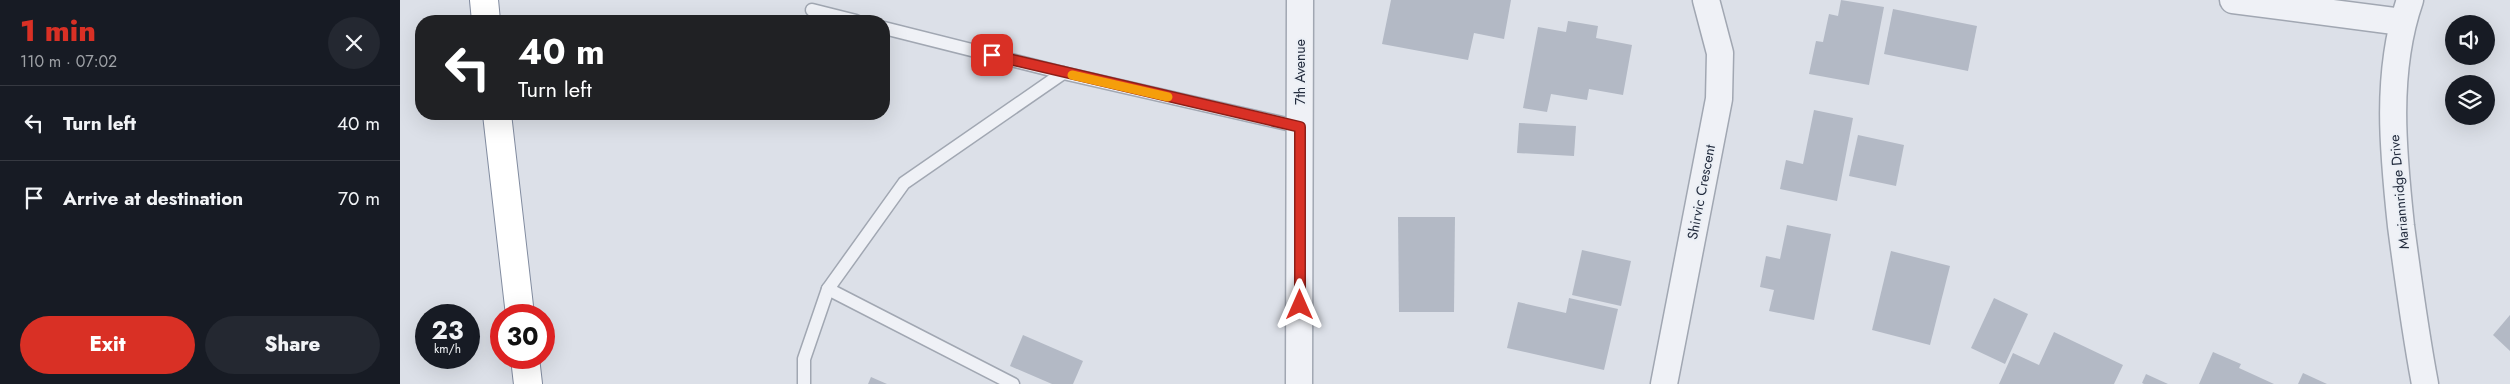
<!DOCTYPE html>
<html lang="en">
<head>
<meta charset="utf-8">
<style>
	body { margin:0; font-family:Jost,sans-serif; background:#242831; color:#f1f3f6; height:100vh; display:flex; flex-direction:column; font-size:19px; white-space:nowrap }
	* { box-sizing:border-box; margin:0 }
	p { font-size:16px; color:#9ea1a6 }
	.icon { flex:none; width:28px; height:28px; fill:none; stroke:currentColor; stroke-width:2; stroke-linecap:round; stroke-linejoin:round }
	.map { position:relative; flex:1; overflow:hidden }
	.drawer { display:flex; flex-direction:column; background:#171b24; width:400px }
	.drawer>* { flex:none }
	.banner { position:absolute; left:15px; top:15px; width:475px; height:105px; border-radius:20px; box-shadow:0 5px 20px #0002; background:#202124; color:#fff; overflow:hidden }
	.fabs { position:absolute; left:2045px; top:15px; display:grid; gap:10px }
	.fabs a { display:grid; place-items:center; width:50px; height:50px; border-radius:50%; background:#171b24; box-shadow:0 5px 20px #0002; font-size:25px }
	.speed { position:absolute; left:15px; top:304px; display:flex; gap:10px; font-size:25px; font-weight:700; text-align:center }
	.speed>* { display:grid; place-content:center; width:65px; height:65px; border-radius:50%; background:#171b24; box-shadow:0 5px 20px #0002; line-height:1 }
	.speed small { font-size:12px; font-weight:400 }
	.speed .limit { border:8px solid #d22; background:#fff; color:#111 }
	.pin { position:absolute; display:grid; place-items:center; width:42px; height:42px; color:#fff; margin:-21px; border-radius:10px; box-shadow:0 2px 8px #0006 }
	.me { position:absolute; width:55px; margin:-28px; rotate:0deg; stroke-linejoin:round; filter:drop-shadow(0 0 4px #0008) }
	.turn { display:flex; align-items:center; gap:18px; height:105px; padding:0 20px; font-size:22px }
	.turn .icon { width:65px; height:65px; stroke-width:2.5 }
	.turn b { display:block; font-size:35px; line-height:42px }
	.round { display:grid; place-items:center; flex:none; width:52px; height:52px; border-radius:26px; background:#242831 }
	.headline { display:flex; align-items:center; justify-content:space-between; height:85px; padding:0 20px }
	h1 { font-size:30px; font-weight:800; line-height:38px; color:#d93025 }
	.primary-button { display:flex; gap:10px; margin-top:auto; padding:10px 20px }
	.primary-button a { flex:1; height:58px; border-radius:30px; background:#d93025; color:#fff; font-size:20px; font-weight:800; line-height:58px; text-align:center }
	.primary-button a+a { background:#242831; color:#f1f3f6 }
	ul { padding:0; list-style:none }
	li { display:flex; align-items:center; gap:15px; height:75px; padding:0 20px; border-top:1px solid #363941 }
	li div { flex:1 }
	li b { display:block; font-size:19px }
	li em { font-style:normal }
	main { display:flex; flex:1; min-height:0 }
	.map>svg:first-child { display:block }
</style>
</head>
<body>
<main>
<section class="drawer">
<div class="headline"><div><h1>1 min</h1><p>110 m · 07:02</p></div><a class="round"><svg class="icon" aria-label="close" viewBox="0 0 24 24"><path d="M6 6l12 12M18 6L6 18"/></svg></a></div>
<ul>
<li><svg class="icon" aria-label="left" viewBox="0 0 24 24"><path d="M17 20v-9H6M10 6l-5 5 5 5"/></svg><div><b>Turn left</b></div><em>40 m</em></li>
<li><svg class="icon" aria-label="arrive" viewBox="0 0 24 24"><path d="M6 21V4h12l-3 4 3 4H6"/></svg><div><b>Arrive at destination</b></div><em>70 m</em></li>
</ul>
<div class="primary-button"><a>Exit</a><a>Share</a></div>
</section>
<div class="map">
<svg width="2110" height="384" viewBox="0 0 2110 384">
	<rect width="100%" height="100%" fill="#dce0e8"/>
	<!-- building -->
	<g fill="#b3b9c5">
		<path d="M991 0H1111L1104 39 1074 33 1068 60 982 44Z"/>
		<path d="M1441 0 1484 7 1469 85 1409 74 1416 41 1423 42 1429 14 1438 16Z"/>
		<path d="M1493 9 1577 26 1568 71 1484 54Z"/>
		<path d="M1168 21 1198 26 1196 38 1232 45 1223 95 1189 89 1187 100 1151 94 1147 112 1123 108 1138 27 1166 32Z"/>
		<path d="M1414 110 1453 118 1437 201 1380 189 1386 160 1403 164Z"/>
		<path d="M1119 123 1176 126 1174 156 1117 153Z"/>
		<path d="M1458 135 1504 145 1496 186 1449 176Z"/>
		<path d="M998 217H1055L1054 312H999Z"/>
		<path d="M1387 225 1431 234 1414 320 1369 311 1374 290 1360 287 1366 256 1380 259Z"/>
		<path d="M1182 250 1231 261 1221 306 1172 295Z"/>
		<path d="M1491 251 1550 266 1530 345 1472 330Z"/>
		<path d="M1169 298 1218 309 1204 370 1107 348 1118 302 1166 313Z"/>
		<path d="M1594 298 1628 314 1605 364 1571 348Z"/>
		<path d="M2110 315V351L2093 335Z"/>
		<path d="M1654 332 1723 365 1714 384H1599L1613 353 1639 365Z"/>
		<path d="M623 335 683 361 673 384H652L610 366Z"/>
		<path d="M1813 352 1841 364 1839 368 1874 384H1799Z"/>
		<path d="M1903 373 1927 384H1898Z"/>
		<path d="M1746 374 1768 384H1744L1742 383Z"/>
		<path d="M471 377 487 384H468Z"/>
	</g>
	<g fill="none" stroke-linecap="round" stroke-linejoin="round">
		<defs>
			<g id="lane">
				<path d="M412 10 456 21"/>
				<path d="M484 28 663 73 900 127"/>
				<path d="M428 289 613 384"/>
				<path d="M404 384V359L428 289 504 183 663 73"/>
			</g>
			<g id="street">
				<path d="M1833 0 2002 22"/>
				<path d="M2010 0C1985 72 1993 152 2001 226 2008 279 2015 331 2025 384"/>
				<path d="M899 384 900 0"/>
				<path d="M1264 384 1319 99 1320 53 1306 0"/>
			</g>
			<g id="highway">
				<path d="M84 0 86 21"/>
				<path d="M97 114 120 315"/>
				<path d="M125 358 128 384"/>
			</g>
		</defs>
		<!-- lane casing -->
		<use href="#lane" stroke="#a1a7b2" stroke-width="15"/>
		<!-- street casing -->
		<use href="#street" stroke="#a1a7b2" stroke-width="29"/>
		<!-- highway casing -->
		<use href="#highway" stroke="#828ca0" stroke-width="30"/>
		<!-- lane -->
		<use href="#lane" stroke="#eff1f6" stroke-width="12"/>
		<!-- street -->
		<use href="#street" stroke="#eff1f6" stroke-width="26"/>
		<!-- highway -->
		<use href="#highway" stroke="#fff" stroke-width="28"/>
	</g>
	<g fill="none" stroke-linecap="round" stroke-linejoin="round">
		<defs>
			<path id="route" d="M592 55 900 127V305"/>
		</defs>
		<!-- route casing -->
		<use href="#route" stroke="#8d1f18" stroke-width="12"/>
		<!-- route -->
		<use href="#route" stroke="#d93025" stroke-width="9"/>
		<!-- slow -->
		<path stroke="#f59e0b" stroke-width="9" d="M672 75 768 97"/>
	</g>
	<g text-anchor="middle" stroke-width="4" stroke-linejoin="round" paint-order="stroke">
		<!-- street labels -->
		<g font-size="14" fill="#242d3f" stroke="#ebeff5">
			<text transform="translate(900 72) rotate(-90)" y="5">7th Avenue</text>
			<text transform="translate(1301 192) rotate(-79)" y="5">Shirvic Crescent</text>
			<text transform="translate(1999 192) rotate(-95)" y="5">Mariannridge Drive</text>
		</g>
	</g>
</svg>
<div class="fabs">
<a><svg class="icon" aria-label="sound" viewBox="0 0 24 24"><path d="M4 9h4l5-4v14l-5-4H4zM17 9q2 3 0 6"/></svg></a>
<a><svg class="icon" aria-label="layers" viewBox="0 0 24 24"><path d="M12 4l9 5-9 5-9-5zM3 14l9 5 9-5"/></svg></a>
</div>
<div class="speed"><div>23<small>km/h</small></div><div class="limit">30</div></div>
<div class="pin" style="left:592px;top:55px;background:#d93025"><svg class="icon" aria-label="arrive" viewBox="0 0 24 24"><path d="M6 21V4h12l-3 4 3 4H6"/></svg></div>
<svg class="me" style="left:900px;top:305px" viewBox="-20 -20 40 40"><path d="M0-17L14 15 0 8-14 15z" fill="#d93025" stroke="#fff" stroke-width="4"/></svg>
<div class="banner">
<div class="turn"><svg class="icon" aria-label="left" viewBox="0 0 24 24"><path d="M17 20v-9H6M10 6l-5 5 5 5"/></svg><div><b>40 m</b>Turn left</div></div>
</div>
</div>
</main>
</body>
</html>
